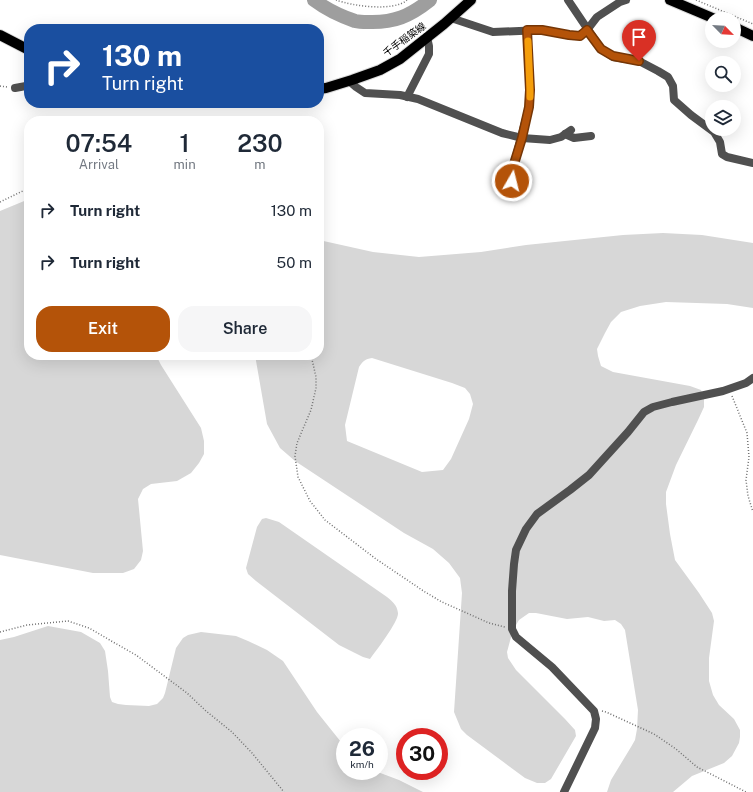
<!DOCTYPE html>
<html lang="en">
<head>
<meta charset="utf-8">
<style>
	body { margin:0; font-family:"Public Sans","Noto Sans JP",sans-serif; background:#f6f6f7; color:#1f2937; height:100vh; display:flex; flex-direction:column; font-size:15px; white-space:nowrap }
	* { box-sizing:border-box; margin:0 }
	p { font-size:13px; color:#747a83 }
	.icon { flex:none; width:22px; height:22px; fill:none; stroke:currentColor; stroke-width:2; stroke-linecap:round; stroke-linejoin:round }
	.map { position:relative; flex:1; overflow:hidden }
	.details { position:absolute; left:24px; top:116px; width:300px; height:244px; display:flex; flex-direction:column; background:#fff; border-radius:16px; box-shadow:0 4px 16px #0002 }
	.details>* { flex:none }
	.hud { position:absolute; left:24px; top:24px; width:300px; height:84px; border-radius:16px; box-shadow:0 4px 16px #0002; background:#1a4fa0; color:#fff; overflow:hidden }
	.needle { width:26px; rotate:114deg }
	.tools { position:absolute; left:705px; top:12px; display:grid; gap:8px }
	.tools a { display:grid; place-items:center; width:36px; height:36px; border-radius:50%; background:#fff; box-shadow:0 4px 16px #0002; font-size:20px }
	.speed { position:absolute; left:336px; top:728px; display:flex; gap:8px; font-size:20px; font-weight:700; text-align:center }
	.speed>* { display:grid; place-content:center; width:52px; height:52px; border-radius:50%; background:#fff; box-shadow:0 4px 16px #0002; line-height:1 }
	.speed small { font-size:10px; font-weight:400 }
	.speed .limit { border:6px solid #d22; background:#fff; color:#111 }
	.pin { position:absolute; display:grid; place-items:center; width:34px; height:34px; color:#fff; margin:-41px -17px; border-radius:50% 50% 50% 0; rotate:-45deg; box-shadow:0 0 4px #0007 }
	.pin .icon { rotate:45deg }
	.me { position:absolute; width:44px; margin:-22px; rotate:8deg; stroke-linejoin:round; filter:drop-shadow(0 0 3px #0008) }
	.turn { display:flex; align-items:center; gap:14px; height:84px; padding:0 12px; font-size:18px }
	.turn .icon { width:52px; height:52px; stroke-width:2.5 }
	.turn b { display:block; font-size:28px; line-height:34px }
	.eta { display:flex; justify-content:space-evenly; align-items:center; height:68px; text-align:center }
	.eta b { font-size:24px; font-weight:600; line-height:28px }
	.cta { display:flex; gap:8px; margin-top:auto; padding:8px 12px }
	.cta a { flex:1; height:46px; border-radius:16px; background:#b45309; color:#fff; font-size:16px; font-weight:600; line-height:46px; text-align:center }
	.cta a+a { background:#f6f6f7; color:#1f2937 }
	ul { padding:0; list-style:none }
	li { display:flex; align-items:center; gap:12px; height:52px; padding:0 12px }
	li div { flex:1 }
	li b { display:block; font-size:15px }
	li em { font-style:normal }
	.map>svg:first-child { display:block }
</style>
</head>
<body>
<div class="map">
<svg width="753" height="792" viewBox="0 0 753 792">
	<rect width="100%" height="100%" fill="#fff"/>
	<!-- green -->
	<g fill="#d7d7d7" fill-rule="evenodd">
		<path d="M29 199V355H156L161 365 201 428 204 441V454L199 463 191 473 177 481 151 484 143 489 138 499 143 551 141 560 134 569 123 573H93L0 555V211Z"/>
		<path d="M663 233 702 235 753 243V308L727 304 666 302 640 306 621 312 611 322 605 333 597 349 598 356 601 366 613 372 690 386 701 390 704 397V407L698 420 676 465 666 492V504L670 534 675 560 699 593 712 613 714 621 709 658V681L713 695 719 705 734 719 740 730V737L739 743 732 756 724 763 692 776 673 792H607L611 780 631 747 635 740 637 729 638 710 625 630 621 624 615 620 604 621 588 617 567 619 536 613H529L519 620 513 630 507 652 508 658 516 670 565 719 575 730 576 736 551 779 545 783H537L525 778 467 735 461 729 454 712 462 593 460 578 449 563 433 549 404 533 295 461 280 448 267 424 255 355H319V240L373 252 419 257 481 252 526 245 623 235ZM372 358 452 383 465 388 470 394 473 404 469 419 451 459 443 470 422 472 347 441 345 425 359 367C363 361 365 359 372 358Z"/>
		<path d="M266 518 279 522 387 597C393 602 397 605 398 613 399 621 376 651 370 659L363 657 339 645 256 581 248 574 246 568 257 527 262 519Z"/>
		<path d="M48 626 81 632 100 643 105 651 108 671 110 697 112 702 118 704 126 705 149 706 157 704 163 698 165 693 176 648 183 638 188 635 201 632 236 636 248 641 267 650 283 661 317 712 345 747V771H375L399 780 423 792H0V640L14 637Z"/>
	</g>
	<g fill="none" stroke-linecap="round" stroke-linejoin="round">
		<!-- river -->
		<path stroke="#9e9e9e" stroke-width="14" d="M314 0C326 9 340 16 355 21 359 22 364 22 368 22 394 23 410 16 430 0"/>
		<defs>
			<g id="major">
				<path d="M670 0 715 19"/>
				<path d="M734 27 753 36"/>
				<path d="M0 35 29 50"/>
				<path d="M319 89 326 88 352 80 380 70 400 59 444 24 471 0"/>
			</g>
		</defs>
		<!-- major casing -->
		<use href="#major" stroke="#dbdbdb" stroke-width="12"/>
		<!-- path -->
		<g stroke="#727272" stroke-width="1.5" stroke-dasharray="1 2" stroke-linecap="butt">
			<path d="M336 0C352 6 394 12 407 0"/>
			<path d="M696 0 753 24"/>
			<path d="M0 86 7 87"/>
			<path d="M0 202 29 188"/>
			<path d="M311 355 316 377V388L311 410 297 443 295 456 298 477 310 501 325 520 376 559 425 592 442 602 489 623 505 627"/>
			<path d="M732 396 747 433 749 457 746 480 748 496 753 512"/>
			<path d="M0 632 27 625 68 621 89 628 113 642 136 655 187 693 206 711 232 732 252 753 284 792"/>
			<path d="M602 711 606 712 654 734 676 749 697 767 746 792"/>
		</g>
		<!-- minor -->
		<g stroke="#505050" stroke-width="8">
			<path d="M568 0 601 49 613 57 639 61 658 71 668 77 673 86 674 100 691 115 714 132 720 142 722 154 727 157 753 163"/>
			<path d="M451 18 493 32 542 30 569 35 580 36 587 30 597 17 620 2 626 0"/>
			<path d="M349 81 356 87 365 93 400 95 418 99 502 133 522 138 550 140 561 137 571 130"/>
			<path d="M15 88 26 86 29 87"/>
			<path d="M407 97 429 54V46L427 37"/>
			<path d="M565 134 574 138 591 136"/>
			<path d="M512 181 514 164 529 107 530 90 527 30"/>
			<path d="M564 792 595 728 596 719 594 711 552 667 516 637 512 629V591L514 564 516 550 526 529 537 514 570 490 589 475 628 432 644 412 653 407 672 402 723 391 746 383 753 378"/>
		</g>
		<!-- major -->
		<use href="#major" stroke="#000" stroke-width="10"/>
	</g>
	<g fill="none" stroke-linecap="round" stroke-linejoin="round">
		<defs>
			<path id="route" d="M512 181 514 164 522 138 529 107 530 90 527 30H542L569 35 580 36 587 30 601 49 613 56 639 61"/>
		</defs>
		<!-- route casing -->
		<use href="#route" stroke="#753606" stroke-width="10"/>
		<!-- route -->
		<use href="#route" stroke="#b45309" stroke-width="7"/>
		<!-- slow -->
		<path stroke="#f59e0b" stroke-width="7" d="M528 41 530 90V97"/>
	</g>
	<g text-anchor="middle" stroke-width="4" stroke-linejoin="round" paint-order="stroke">
		<!-- street labels -->
		<g font-size="10" fill="#000" stroke="#fff">
			<text transform="translate(404 39) rotate(-36)" y="4">千手稲築線</text>
		</g>
	</g>
</svg>
<div class="tools">
<a><svg class="needle" viewBox="-14 -14 28 28"><path d="M0-13l5 13h-10z" fill="#e53935"/><path d="M0 13l5-13h-10z" fill="#747a83"/></svg></a>
<a><svg class="icon" aria-label="search" viewBox="0 0 24 24"><circle cx="10" cy="10" r="6"/><path d="M15 15l6 6"/></svg></a>
<a><svg class="icon" aria-label="layers" viewBox="0 0 24 24"><path d="M12 4l9 5-9 5-9-5zM3 14l9 5 9-5"/></svg></a>
</div>
<div class="speed"><div>26<small>km/h</small></div><div class="limit">30</div></div>
<div class="pin" style="left:639px;top:61px;background:#d93025"><svg class="icon" aria-label="arrive" viewBox="0 0 24 24"><path d="M6 21V4h12l-3 4 3 4H6"/></svg></div>
<svg class="me" style="left:512px;top:181px" viewBox="-20 -20 40 40"><circle r="17" fill="#b45309" stroke="#fff" stroke-width="3"/><path d="M0-11L8 9 0 5-8 9z" fill="#fff"/></svg>
<div class="hud">
<div class="turn"><svg class="icon" aria-label="right" viewBox="0 0 24 24"><path d="M7 20v-9h11M14 6l5 5-5 5"/></svg><div><b>130 m</b>Turn right</div></div>
</div>
<section class="details">
<div class="eta">
<div><b>07:54</b><p>Arrival</p></div>
<div><b>1</b><p>min</p></div>
<div><b>230</b><p>m</p></div>
</div>
<ul>
<li><svg class="icon" aria-label="right" viewBox="0 0 24 24"><path d="M7 20v-9h11M14 6l5 5-5 5"/></svg><div><b>Turn right</b></div><em>130 m</em></li>
<li><svg class="icon" aria-label="right" viewBox="0 0 24 24"><path d="M7 20v-9h11M14 6l5 5-5 5"/></svg><div><b>Turn right</b></div><em>50 m</em></li>
</ul>
<div class="cta"><a>Exit</a><a>Share</a></div>
</section>
</div>
</body>
</html>
